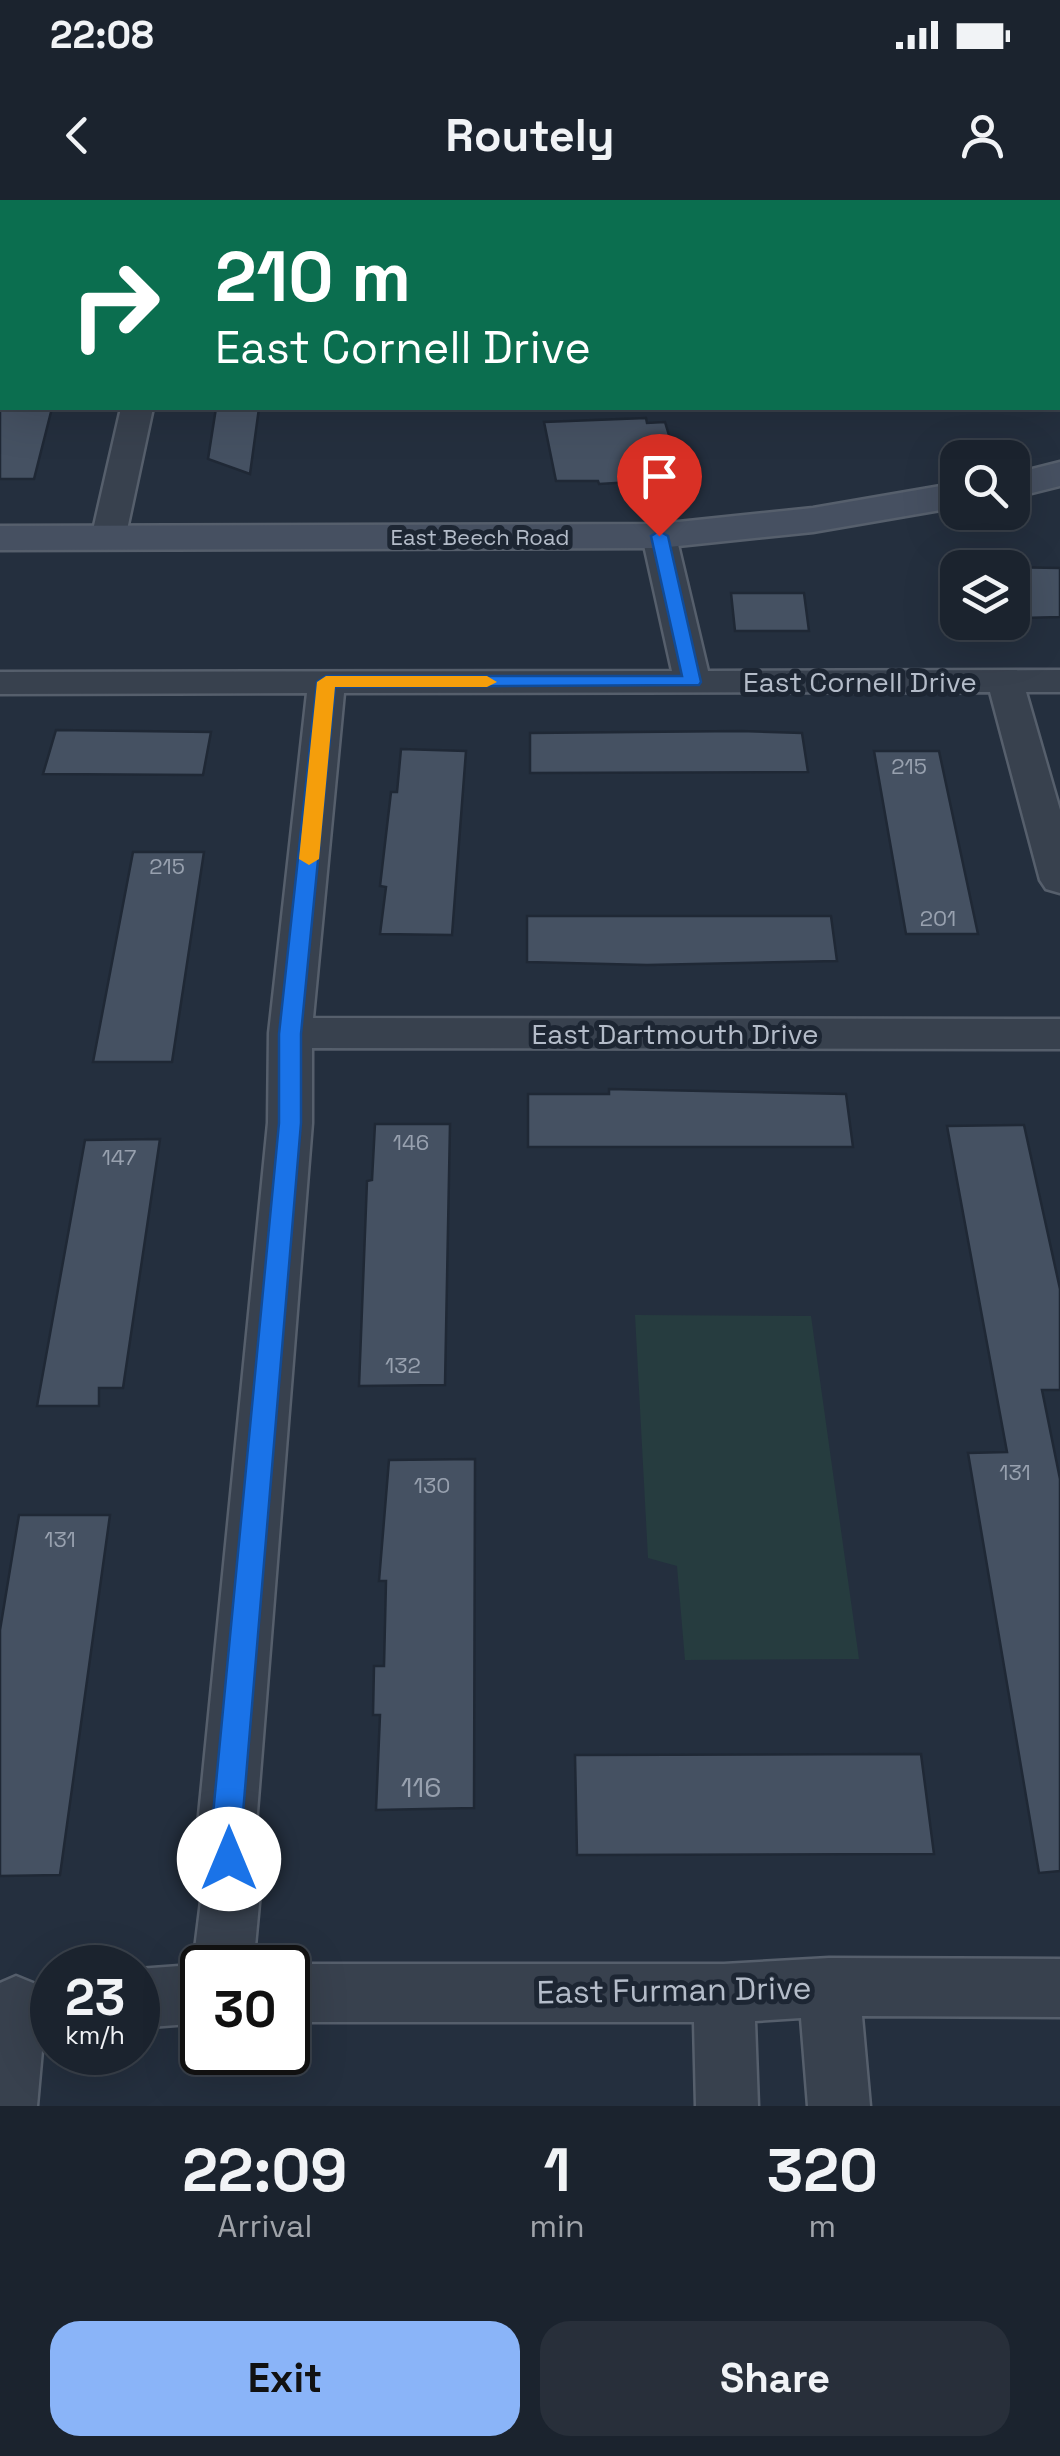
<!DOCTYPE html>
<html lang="en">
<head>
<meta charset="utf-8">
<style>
	body { margin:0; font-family:"Space Grotesk",sans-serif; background:#282f3a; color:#f1f3f6; height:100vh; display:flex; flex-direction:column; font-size:38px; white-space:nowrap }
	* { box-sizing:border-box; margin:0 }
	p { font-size:32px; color:#a0a4aa }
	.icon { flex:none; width:55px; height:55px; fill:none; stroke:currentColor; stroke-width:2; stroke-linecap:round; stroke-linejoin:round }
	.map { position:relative; height:1906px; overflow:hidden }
	.sheet { display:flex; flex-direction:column; background:#1b232e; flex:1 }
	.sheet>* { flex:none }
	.hud { position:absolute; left:0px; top:0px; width:1060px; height:210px; box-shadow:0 10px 40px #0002,0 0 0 2px #39404a; background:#0b6e4f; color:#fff; overflow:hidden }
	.fabs { position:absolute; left:940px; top:240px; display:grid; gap:20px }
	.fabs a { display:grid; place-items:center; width:90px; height:90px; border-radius:20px; background:#1b232e; box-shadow:0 10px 40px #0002,0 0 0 2px #39404a; font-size:50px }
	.speed { position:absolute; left:30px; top:1745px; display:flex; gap:20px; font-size:50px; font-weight:700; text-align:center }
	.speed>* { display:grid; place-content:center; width:130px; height:130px; border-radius:50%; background:#1b232e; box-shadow:0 10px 40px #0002,0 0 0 2px #39404a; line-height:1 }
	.speed small { font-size:25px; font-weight:400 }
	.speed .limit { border:5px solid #111; border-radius:15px; background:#fff; color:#111 }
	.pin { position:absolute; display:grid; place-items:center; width:85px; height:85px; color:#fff; margin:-102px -42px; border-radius:50% 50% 50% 0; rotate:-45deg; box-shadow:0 0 10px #0007 }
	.pin .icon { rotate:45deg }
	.me { position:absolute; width:110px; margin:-55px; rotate:0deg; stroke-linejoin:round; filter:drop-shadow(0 0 8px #0008) }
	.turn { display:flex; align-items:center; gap:35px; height:210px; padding:0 50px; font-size:45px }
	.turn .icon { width:130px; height:130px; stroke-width:2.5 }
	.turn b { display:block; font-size:70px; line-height:85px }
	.eta { display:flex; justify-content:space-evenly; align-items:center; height:170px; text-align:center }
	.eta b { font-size:60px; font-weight:700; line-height:70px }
	.cta { display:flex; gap:20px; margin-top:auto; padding:20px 50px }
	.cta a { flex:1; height:115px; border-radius:30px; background:#8ab4f8; color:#111; font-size:40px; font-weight:700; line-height:115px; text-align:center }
	.cta a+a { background:#282f3a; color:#f1f3f6 }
	.status { display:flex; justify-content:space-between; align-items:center; height:70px; padding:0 50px; background:#1b232e; direction:ltr }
	.status svg { height:28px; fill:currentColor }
	header { display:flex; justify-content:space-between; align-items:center; height:130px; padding:0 50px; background:#1b232e; font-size:45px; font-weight:700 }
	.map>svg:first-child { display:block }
</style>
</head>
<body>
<div class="status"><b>22:08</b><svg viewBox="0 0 49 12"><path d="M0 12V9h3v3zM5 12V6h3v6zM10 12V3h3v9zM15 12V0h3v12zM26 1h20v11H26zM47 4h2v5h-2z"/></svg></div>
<header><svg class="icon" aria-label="back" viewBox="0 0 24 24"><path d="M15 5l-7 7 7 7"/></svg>Routely<svg class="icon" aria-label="person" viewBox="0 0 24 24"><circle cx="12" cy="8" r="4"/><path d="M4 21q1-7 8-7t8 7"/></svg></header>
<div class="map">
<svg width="1060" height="1906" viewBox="0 0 1060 1906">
	<rect width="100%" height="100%" fill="#242f3e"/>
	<!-- green -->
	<path fill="#263c3f" d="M635 1115 811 1116 859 1459 685 1460 677 1366 648 1358Z"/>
	<!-- building -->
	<g fill="#455162" stroke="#1f2835" stroke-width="2.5">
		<path d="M0 208H52L34 279H0Z"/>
		<path d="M216 208H259L250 274 208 259Z"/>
		<path d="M646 218 647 223 665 222 682 279 599 284 598 281H556L544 222Z"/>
		<path d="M1009 367 1060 368V417L1022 418 1012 368Z"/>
		<path d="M731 393H804L809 431H735Z"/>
		<path d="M56 530 211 532 203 575 43 574Z"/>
		<path d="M741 531 802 533 808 572 530 573V533Z"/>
		<path d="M401 549 466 551 452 735 380 734 386 687 380 686 391 592H397Z"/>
		<path d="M874 551H939L978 734H906Z"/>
		<path d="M133 652H204L172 862H93Z"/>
		<path d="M527 716H831L837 761 647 765 527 762Z"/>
		<path d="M609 889 846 894 853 947H528V894H609Z"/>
		<path d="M375 924H450L445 1185 359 1186 367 981 372 980Z"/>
		<path d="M1024 925 1060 1089V1190H1042L1060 1279V1671L1039 1673 968 1253 1007 1252 947 926Z"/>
		<path d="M160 939 123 1188H99V1206H37L85 940Z"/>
		<path d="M475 1259 474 1608 376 1610 380 1515H373L374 1466H384L386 1381H379L389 1260Z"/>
		<path d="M19 1315H110L60 1675 0 1676V1430Z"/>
		<path d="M921 1554 934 1654 577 1655 575 1555Z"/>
	</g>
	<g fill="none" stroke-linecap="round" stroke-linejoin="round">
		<defs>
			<g id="street">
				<path d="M931 0H960L962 2H933Z"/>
				<path d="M1058 70 1060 71V90L1058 89Z"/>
				<path d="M121 208H153L125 339 120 346H96L91 339Z"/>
				<path d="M659 326 671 329 676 336 708 471 1060 470V492H1026L1060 610V693L1046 689 1040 680 990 492 344 493 313 818 1060 819V849L312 848V923L256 1625 260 1693 253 1768H202V1823L138 1828V1769L193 1765 202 1693 198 1625 268 923 269 833 307 493 0 494V472L672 471 642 336 647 329Z"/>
				<path d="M829 1758 1060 1759V1817L862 1816 870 1906H808L801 1818 755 1821 758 1906H696L694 1822H288V1768H278L288 1764H724Z"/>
				<path d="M16 1776 38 1785 46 1806 37 1906H0V1783Z"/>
			</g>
			<g id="secondary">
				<path d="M1060 262V286L1012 298V274Z"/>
				<path d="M958 283V307L813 332 659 348 0 350V326L659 324 813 308Z"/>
			</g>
		</defs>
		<!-- street casing -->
		<use href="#street" stroke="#565f6c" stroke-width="5"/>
		<!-- secondary casing -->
		<use href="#secondary" stroke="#565f6c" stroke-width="5"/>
		<!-- street -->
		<use href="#street" fill="#38414e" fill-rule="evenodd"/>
		<!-- secondary -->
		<use href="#secondary" fill="#465061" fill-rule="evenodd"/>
	</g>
	<!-- route -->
	<path fill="#1a73e8" stroke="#114b97" stroke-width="2.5" d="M659 331 668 336 701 482 699 485 335 487 301 834V923L242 1625 243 1659 239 1669 229 1673 218 1669 212 1625 279 923V834L317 482 326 476H682L651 336Z"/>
	<!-- slow -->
	<path fill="#f59e0b" d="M326 476H487L497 482 487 487H335L319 659 309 665 299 659 317 482Z"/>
	<g text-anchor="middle" stroke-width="10" stroke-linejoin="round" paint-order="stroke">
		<!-- far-street labels -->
		<g font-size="22" fill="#b4bcc9" stroke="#1d2633">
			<text x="480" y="345">East Beech Road</text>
		</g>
		<!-- number labels -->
		<g font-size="22" fill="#98a1af">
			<text x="909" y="574">215</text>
			<text x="167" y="674">215</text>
			<text x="938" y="726">201</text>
			<text x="411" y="950">146</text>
			<text x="119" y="965">147</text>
			<text x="403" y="1173">132</text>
			<text x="1015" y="1280">131</text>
			<text x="432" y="1293">130</text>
			<text x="60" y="1347">131</text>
		</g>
		<!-- street labels -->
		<g font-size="28" fill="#b4bcc9" stroke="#1d2633">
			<text x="860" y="492">East Cornell Drive</text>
			<text x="675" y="844">East Dartmouth Drive</text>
		</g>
		<!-- near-number labels -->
		<g font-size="28" fill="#98a1af">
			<text x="421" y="1597">116</text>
		</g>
		<!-- near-street labels -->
		<g font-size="32" fill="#b4bcc9" stroke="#1d2633">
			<text transform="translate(674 1790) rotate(-1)" y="11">East Furman Drive</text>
		</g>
	</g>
</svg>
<div class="fabs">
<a><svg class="icon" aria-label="search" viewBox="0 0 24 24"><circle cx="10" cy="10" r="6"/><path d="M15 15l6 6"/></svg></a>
<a><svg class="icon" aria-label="layers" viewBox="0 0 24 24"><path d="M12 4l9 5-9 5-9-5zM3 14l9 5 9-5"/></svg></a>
</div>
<div class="speed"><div>23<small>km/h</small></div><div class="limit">30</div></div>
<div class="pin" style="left:659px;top:336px;background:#d93025"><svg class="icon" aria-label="arrive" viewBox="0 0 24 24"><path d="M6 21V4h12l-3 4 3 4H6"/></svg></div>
<svg class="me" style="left:229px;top:1659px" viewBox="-20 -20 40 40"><circle r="19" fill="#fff"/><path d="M0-13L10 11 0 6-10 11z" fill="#1a73e8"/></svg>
<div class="hud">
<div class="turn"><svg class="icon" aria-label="right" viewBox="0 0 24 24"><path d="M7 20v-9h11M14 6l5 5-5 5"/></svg><div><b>210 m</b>East Cornell Drive</div></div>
</div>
</div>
<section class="sheet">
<div class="eta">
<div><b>22:09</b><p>Arrival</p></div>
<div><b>1</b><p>min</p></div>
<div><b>320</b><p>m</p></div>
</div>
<div class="cta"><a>Exit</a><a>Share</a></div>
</section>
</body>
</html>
